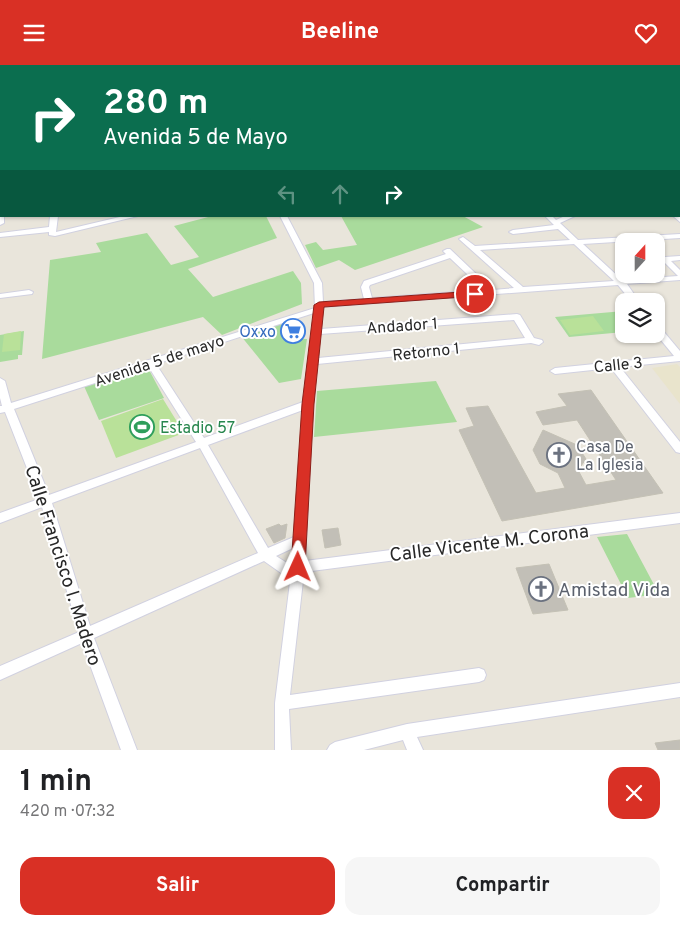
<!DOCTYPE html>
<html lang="es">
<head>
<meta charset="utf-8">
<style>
	body { margin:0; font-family:Overpass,sans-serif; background:#f6f6f6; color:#202124; height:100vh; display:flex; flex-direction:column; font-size:19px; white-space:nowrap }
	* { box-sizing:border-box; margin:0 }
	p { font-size:16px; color:#757577 }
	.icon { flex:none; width:28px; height:28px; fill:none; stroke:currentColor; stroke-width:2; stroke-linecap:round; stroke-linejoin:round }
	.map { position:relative; height:685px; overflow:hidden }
	.side { display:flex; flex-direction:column; background:#fff; flex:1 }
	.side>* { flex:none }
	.banner { position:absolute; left:0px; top:0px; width:680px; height:152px; box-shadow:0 1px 4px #0004; background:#0b6e4f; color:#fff; overflow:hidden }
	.needle { width:32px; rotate:21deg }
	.buttons { position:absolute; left:615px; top:168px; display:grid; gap:10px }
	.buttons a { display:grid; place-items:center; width:50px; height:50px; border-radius:10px; background:#fff; box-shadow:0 1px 4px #0004; font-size:25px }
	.pin { position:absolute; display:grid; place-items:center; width:42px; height:42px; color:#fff; margin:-21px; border:2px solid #fff; border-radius:50%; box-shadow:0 1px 5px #0007 }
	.me { position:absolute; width:55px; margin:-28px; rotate:1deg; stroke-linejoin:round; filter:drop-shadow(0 0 4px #0008) }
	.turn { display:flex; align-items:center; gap:18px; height:105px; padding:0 20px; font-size:22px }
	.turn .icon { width:65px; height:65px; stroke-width:2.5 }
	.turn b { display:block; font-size:35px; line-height:42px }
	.lanes { display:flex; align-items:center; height:48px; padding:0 20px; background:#0003; justify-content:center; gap:25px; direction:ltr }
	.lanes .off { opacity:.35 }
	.round { display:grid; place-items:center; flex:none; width:52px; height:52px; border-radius:15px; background:#f6f6f6 }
	.head { display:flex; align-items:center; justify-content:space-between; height:85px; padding:0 20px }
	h1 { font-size:30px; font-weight:700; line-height:38px }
	.primary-button { display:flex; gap:10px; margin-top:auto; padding:10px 20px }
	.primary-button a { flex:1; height:58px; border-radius:15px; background:#d93025; color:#fff; font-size:20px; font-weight:700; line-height:58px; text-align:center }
	.primary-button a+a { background:#f6f6f6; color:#202124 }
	header { display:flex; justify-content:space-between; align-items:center; height:65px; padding:0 20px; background:#d93025; color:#fff; font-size:22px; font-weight:700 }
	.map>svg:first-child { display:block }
</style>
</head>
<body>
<header><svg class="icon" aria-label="menu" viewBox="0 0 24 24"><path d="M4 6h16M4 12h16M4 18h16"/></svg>Beeline<svg class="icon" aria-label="heart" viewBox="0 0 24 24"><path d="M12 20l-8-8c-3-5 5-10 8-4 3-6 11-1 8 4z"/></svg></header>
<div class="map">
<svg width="680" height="685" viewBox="0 0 680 685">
	<rect width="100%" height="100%" fill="#e9e5db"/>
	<!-- education -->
	<path fill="#e9e4cc" d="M677 299 680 302V339L652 303Z"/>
	<!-- green -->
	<g fill="#a9db9c">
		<path d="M212 151H266L277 173 188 204 213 232 293 206 301 218 302 239 222 270 203 252 42 294 50 195 101 187 96 178 147 168 171 200 199 192 174 161Z"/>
		<path d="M341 151H463L483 162 355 205 339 195 316 203 305 180 316 177 323 185 357 180Z"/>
		<path d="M624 246V267L569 272 555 252Z"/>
		<path d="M288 256 286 273 307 274 301 314 279 318 241 271Z"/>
		<path d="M24 266 22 290H18V294L0 297V270Z"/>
		<path d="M147 301 164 333 99 355 84 321Z"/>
		<path d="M436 316 457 357 314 372 317 326Z"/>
		<path d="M627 469 659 529H660L628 533 597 472Z"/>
	</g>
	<!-- pitch -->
	<g fill="#b9e199">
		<path d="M593 251 604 266 570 270 560 255Z"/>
		<path d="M21 266 20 285 2 287 4 269Z"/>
		<path d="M163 334 184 368 116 393 101 356Z"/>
	</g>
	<!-- building -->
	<g fill="#c2bfb7" stroke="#c4c1b5">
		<path d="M287 259 300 260 299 274 286 273Z"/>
		<path d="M591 325 663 428 502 456 459 365 474 361 466 343 488 341 536 428 565 423 558 408 540 399 533 385 543 365 577 380 586 394 578 405 586 420 616 415 577 355 543 360 536 347 567 341 558 329Z"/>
		<path d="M279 459 281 461 287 459 285 473 274 478 266 464Z"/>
		<path d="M338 463 341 480 325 483 322 465Z"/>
		<path d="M549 499 568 545 533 549 516 503Z"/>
		<path d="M680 675V685H658L655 678Z"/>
	</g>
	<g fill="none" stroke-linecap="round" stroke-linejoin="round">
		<defs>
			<g id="minor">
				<rect x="8" y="0" width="4" height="1"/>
				<rect x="37" y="0" width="4" height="1"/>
				<rect x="53" y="0" width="4" height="1"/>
				<rect x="127" y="0" width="4" height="1"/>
				<path d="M204 0H209V1H205Z"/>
				<path d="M328 0H333V1H329Z"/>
				<path d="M451 0H456V1H452Z"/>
				<path d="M480 0H486V1H481Z"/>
				<path d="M512 0H518V1H513Z"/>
				<rect x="527" y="0" width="13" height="1"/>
				<path d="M0 24 1 25V27L0 28Z"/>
				<rect x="0" y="45" width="1" height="4"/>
				<rect x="0" y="72" width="1" height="4"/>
				<rect x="679" y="76" width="1" height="4"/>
				<rect x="679" y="83" width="1" height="5"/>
				<rect x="679" y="101" width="1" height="5"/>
				<rect x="0" y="104" width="1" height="4"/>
				<rect x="679" y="122" width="1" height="4"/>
				<path d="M0 149 1 151H4V158L0 160Z"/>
				<path d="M679 150 680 151V157L673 151H679Z"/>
				<path d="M50 151H58L56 167 124 151H138L55 171 49 170V167L0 172V168L49 162Z"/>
				<path d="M280 151H287L322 218 323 237 364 234 361 222 364 216 446 189 443 186 447 184H450L493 225 514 223 459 174 463 172 475 181 570 175 558 164 513 169 509 167 513 165 554 160 545 151H552L556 155 565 151H575L560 158 578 175 680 169V173L583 179 622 215 678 211 661 194 665 192 680 191V195L671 196 680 205V215L627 219 639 236H631L618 220 323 242 321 264 517 249 520 250 534 273 542 275 543 277 539 280 531 278 317 299 313 339 305 496 680 448V458L304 507 290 630 479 603 484 605 486 610 484 615 479 617 289 644 291 685H275V638L291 509 281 508 264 496 94 573 137 685H121L82 578 0 615V601L79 567 42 442 0 458V448L39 434 5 347 0 348V341H2L0 333V313L5 316 11 338 315 243 314 218ZM574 179 614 216 523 222 480 185ZM450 193 484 225 372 233 369 222 370 220ZM314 248 303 337 204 373 156 299ZM514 255 525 273 318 293 320 269ZM148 301 196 377 49 430 14 344ZM303 345 294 472 268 483 208 380ZM200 383 258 488 90 561 52 438ZM293 483 292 498H287L276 491Z"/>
				<path d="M29 225 33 227 32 229 0 233V229Z"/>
				<path d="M656 260 659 261 680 286V296L620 302 680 377V388L676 387 611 303 555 309 550 306 555 303 674 291 656 269Z"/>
				<path d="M680 618V632L417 672 423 685H407L403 675 364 685H327L330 680 335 677 407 659Z"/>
			</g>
		</defs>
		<!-- minor casing -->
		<use href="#minor" stroke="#d1d1e0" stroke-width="2"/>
		<!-- minor -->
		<use href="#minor" fill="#fff" fill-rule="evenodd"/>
	</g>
	<!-- route -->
	<path fill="#d93025" stroke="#8d1f18" d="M475 226 479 229 478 231 324 242 314 339 305 502 303 506 298 508 293 506 291 502 302 339 314 240 319 237Z"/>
	<!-- icons -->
	<defs>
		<symbol id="supermarket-ring" viewBox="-11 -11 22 22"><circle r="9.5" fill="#fff" stroke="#3f7fe0" stroke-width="1.5"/><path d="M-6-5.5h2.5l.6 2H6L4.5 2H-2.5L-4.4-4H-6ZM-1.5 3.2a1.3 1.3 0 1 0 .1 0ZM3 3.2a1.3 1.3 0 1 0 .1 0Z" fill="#3f7fe0"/></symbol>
		<symbol id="stadium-ring" viewBox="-11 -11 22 22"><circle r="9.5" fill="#fff" stroke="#2e9e5b" stroke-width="1.5"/><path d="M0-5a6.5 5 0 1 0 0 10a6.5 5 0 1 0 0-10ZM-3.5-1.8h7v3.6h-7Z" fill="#2e9e5b"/></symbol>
		<symbol id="church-ring" viewBox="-11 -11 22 22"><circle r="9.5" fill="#fff" stroke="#6b7280" stroke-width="1.5"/><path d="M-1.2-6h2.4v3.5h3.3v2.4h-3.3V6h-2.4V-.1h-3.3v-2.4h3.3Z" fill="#6b7280"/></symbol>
	</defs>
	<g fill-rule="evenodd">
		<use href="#supermarket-ring" x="279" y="252" width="28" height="28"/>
		<use href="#stadium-ring" x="128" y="348" width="28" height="28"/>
		<use href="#church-ring" x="545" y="376" width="28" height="28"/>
		<use href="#church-ring" x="527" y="510" width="28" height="28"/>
	</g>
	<g text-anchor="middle" stroke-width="4" stroke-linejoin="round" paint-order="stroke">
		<!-- street labels -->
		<g font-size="16" fill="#282828" stroke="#fff">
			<text transform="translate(402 260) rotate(-4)" y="6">Andador 1</text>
			<text transform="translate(426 286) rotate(-6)" y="6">Retorno 1</text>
			<text transform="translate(159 295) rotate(-18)" y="6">Avenida 5 de mayo</text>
			<text transform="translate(618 299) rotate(-6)" y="6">Calle 3</text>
		</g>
		<!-- shop labels -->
		<g font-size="16" fill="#366cbe" stroke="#fff" text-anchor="end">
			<text x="276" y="272">Oxxo</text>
		</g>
		<!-- leisure labels -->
		<g font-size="16" fill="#27864d" stroke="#fff" text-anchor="start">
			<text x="160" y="368">Estadio 57</text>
		</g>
		<!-- worship labels -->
		<g font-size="16" fill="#5b616d" stroke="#fff" text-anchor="start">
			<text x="576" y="387">Casa De<tspan x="576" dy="18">La Iglesia</tspan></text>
		</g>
		<!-- near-street labels -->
		<g font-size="19" fill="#282828" stroke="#fff">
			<text transform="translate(489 477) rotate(-7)" y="7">Calle Vicente M. Corona</text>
			<text transform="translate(64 500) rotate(72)" y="7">Calle Francisco I. Madero</text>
		</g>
		<!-- near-worship labels -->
		<g font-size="19" fill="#5b616d" stroke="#fff" text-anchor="start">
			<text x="558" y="531">Amistad Vida</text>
		</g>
	</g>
</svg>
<div class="buttons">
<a><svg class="needle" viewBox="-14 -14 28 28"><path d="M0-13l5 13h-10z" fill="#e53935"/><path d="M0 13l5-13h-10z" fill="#757577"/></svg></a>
<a><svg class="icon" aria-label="layers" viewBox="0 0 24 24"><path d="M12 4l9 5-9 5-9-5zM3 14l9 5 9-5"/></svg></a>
</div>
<div class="pin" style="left:475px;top:229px;background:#d93025"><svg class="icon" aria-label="arrive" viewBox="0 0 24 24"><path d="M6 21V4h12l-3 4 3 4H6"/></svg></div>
<svg class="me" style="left:298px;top:502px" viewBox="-20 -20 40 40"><path d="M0-17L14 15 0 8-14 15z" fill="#d93025" stroke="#fff" stroke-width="4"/></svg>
<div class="banner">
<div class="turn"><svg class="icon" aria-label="right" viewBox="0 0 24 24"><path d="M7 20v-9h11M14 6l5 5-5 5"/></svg><div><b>280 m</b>Avenida 5 de Mayo</div></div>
<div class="lanes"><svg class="icon off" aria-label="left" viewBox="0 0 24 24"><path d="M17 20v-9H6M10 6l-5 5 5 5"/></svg><svg class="icon off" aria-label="ahead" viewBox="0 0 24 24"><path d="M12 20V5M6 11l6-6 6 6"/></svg><svg class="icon" aria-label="right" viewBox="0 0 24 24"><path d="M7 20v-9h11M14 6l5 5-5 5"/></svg></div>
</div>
</div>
<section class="side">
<div class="head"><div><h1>1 min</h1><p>420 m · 07:32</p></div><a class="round" style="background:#d93025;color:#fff"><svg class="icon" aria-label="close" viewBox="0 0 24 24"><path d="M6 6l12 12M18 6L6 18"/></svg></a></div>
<div class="primary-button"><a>Salir</a><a>Compartir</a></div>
</section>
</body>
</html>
